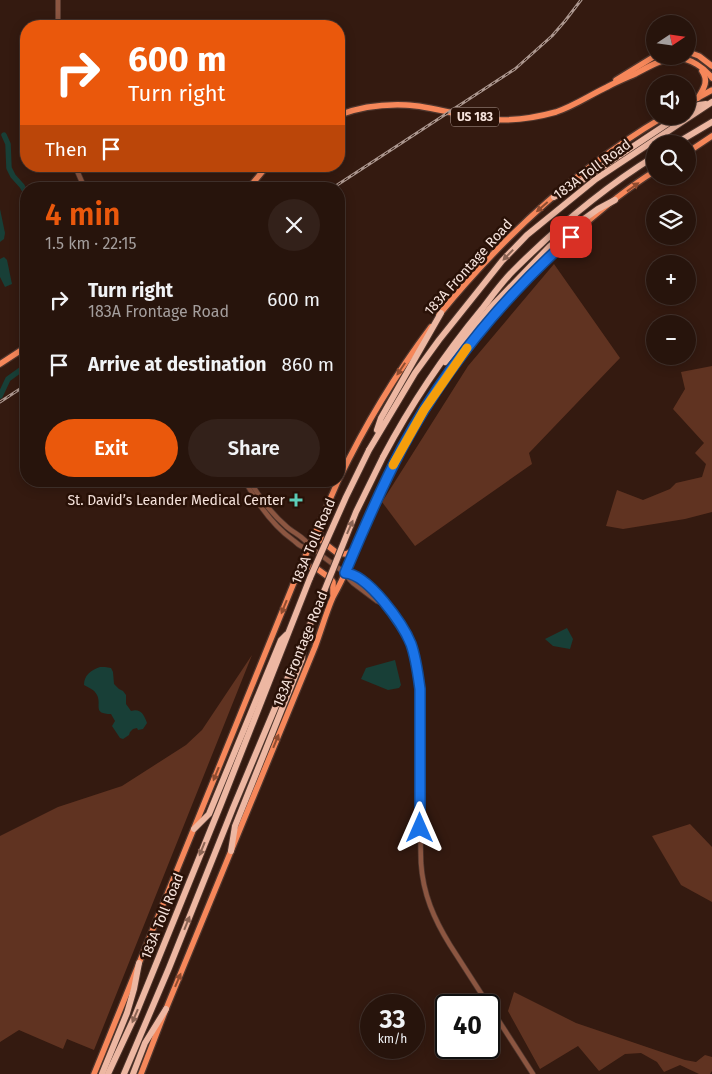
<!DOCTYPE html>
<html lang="en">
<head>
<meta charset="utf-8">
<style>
	body { margin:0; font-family:"Fira Sans",sans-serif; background:#33211a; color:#f1f3f6; height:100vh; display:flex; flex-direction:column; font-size:19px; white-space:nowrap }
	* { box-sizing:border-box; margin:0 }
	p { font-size:16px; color:#a49e9d }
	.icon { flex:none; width:28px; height:28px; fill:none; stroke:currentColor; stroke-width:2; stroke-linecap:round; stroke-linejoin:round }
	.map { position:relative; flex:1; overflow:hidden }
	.panel { position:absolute; left:20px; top:182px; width:325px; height:305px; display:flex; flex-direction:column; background:#27140c; border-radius:20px; box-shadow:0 2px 12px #0003,0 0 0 1px #43332d }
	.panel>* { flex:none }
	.hud { position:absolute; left:20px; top:20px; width:325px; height:152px; border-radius:20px; box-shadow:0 2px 12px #0003,0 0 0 1px #43332d; background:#ea580c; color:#fff; overflow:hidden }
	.needle { width:32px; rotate:77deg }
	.fabs { position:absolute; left:646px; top:15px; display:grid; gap:10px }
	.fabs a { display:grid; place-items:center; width:50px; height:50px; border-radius:50%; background:#27140c; box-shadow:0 2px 12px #0003,0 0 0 1px #43332d; font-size:25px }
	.speed { position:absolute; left:360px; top:994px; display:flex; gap:10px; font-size:25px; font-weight:700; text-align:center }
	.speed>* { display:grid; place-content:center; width:65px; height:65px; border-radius:50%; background:#27140c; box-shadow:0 2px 12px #0003,0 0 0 1px #43332d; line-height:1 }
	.speed small { font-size:12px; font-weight:400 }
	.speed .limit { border:2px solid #111; border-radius:8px; background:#fff; color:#111 }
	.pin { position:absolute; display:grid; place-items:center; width:42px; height:42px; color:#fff; margin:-21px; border-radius:10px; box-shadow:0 2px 8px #0006 }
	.me { position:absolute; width:55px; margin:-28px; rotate:0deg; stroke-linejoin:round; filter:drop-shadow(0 0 4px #0008) }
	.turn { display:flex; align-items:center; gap:18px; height:105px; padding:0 25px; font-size:22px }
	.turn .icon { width:65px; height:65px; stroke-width:2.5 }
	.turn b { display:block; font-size:35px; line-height:42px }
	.then { display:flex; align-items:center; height:48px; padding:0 25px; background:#0003; gap:10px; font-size:19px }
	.round { display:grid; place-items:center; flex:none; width:52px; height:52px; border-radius:26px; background:#33211a }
	.head { display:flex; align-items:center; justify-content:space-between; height:85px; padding:0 25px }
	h1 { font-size:30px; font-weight:600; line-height:38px; color:#ea580c }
	.primary-button { display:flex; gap:10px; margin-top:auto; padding:10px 25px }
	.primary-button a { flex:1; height:58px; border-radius:30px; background:#ea580c; color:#fff; font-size:20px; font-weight:600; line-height:58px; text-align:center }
	.primary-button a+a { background:#33211a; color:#f1f3f6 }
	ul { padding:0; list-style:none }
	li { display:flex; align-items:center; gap:15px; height:65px; padding:0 25px }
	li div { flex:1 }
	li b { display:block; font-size:19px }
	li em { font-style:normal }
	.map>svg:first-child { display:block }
</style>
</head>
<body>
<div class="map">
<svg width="712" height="1074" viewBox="0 0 712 1074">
	<rect width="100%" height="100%" fill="#341a10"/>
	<!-- green -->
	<g fill="#603321">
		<path d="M554 264 620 358 529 453 532 464 415 546 382 502 468 366Z"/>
		<path d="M712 366V512L685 519 623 529 606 526 617 490 643 500 670 489 676 483 702 477 706 464 695 453 704 443 673 409 685 389 681 372Z"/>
		<path d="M252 655 94 1050 67 1039 63 1049 19 1030 0 1042V836L58 807 122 786 186 745 202 730Z"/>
		<path d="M690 824 712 847V902L681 885 652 836Z"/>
		<path d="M514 992 576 1023 685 1060 696 1062 705 1055 712 1057V1071L710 1074H699L680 1065 664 1072 657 1062 641 1053 625 1054 599 1071 578 1046 540 1069 508 1011Z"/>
	</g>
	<!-- water -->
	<g fill="#183f37">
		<path d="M0 209 5 233 4 239 0 242Z"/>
		<path d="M4 257 7 260 12 284 5 287 0 277V259Z"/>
		<path d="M567 628 573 639 570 649 553 646 545 639Z"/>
		<path d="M395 660 401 685 399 688 388 690 361 679 366 668Z"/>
		<path d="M100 667H105L111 668 113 672 114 684 119 689 123 691 126 695V704L131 711C140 708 144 714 147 723L143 729 138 730 137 728 133 729 130 732 129 735 123 739 120 738 112 726 115 721 111 714C92 714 102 705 97 695 94 689 89 688 84 685 84 675 91 670 100 667Z"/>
	</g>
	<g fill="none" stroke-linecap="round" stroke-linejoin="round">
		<!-- river -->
		<g stroke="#183f37" stroke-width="5.5">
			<path d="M4 135 8 144 9 168 13 176 22 186 26 193"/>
			<path d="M26 226 25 233 26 245"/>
			<path d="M0 396 8 379 26 366"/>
		</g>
		<defs>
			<g id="minor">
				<path d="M58 26V0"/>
				<path d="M75 166 85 189"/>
				<path d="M245 481C257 503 272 525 293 540 296 542 299 546 303 547 305 548 308 547 310 547"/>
				<path d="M250 481C260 499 271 513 287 527 295 534 305 537 310 547L345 573 350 580 353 583 377 601 384 604"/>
				<path d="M345 573C363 574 376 592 385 605 395 617 404 629 410 643 423 675 420 711 420 745 420 784 420 824 421 863 423 894 434 919 450 945L533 1074"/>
			</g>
			<g id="major">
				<path d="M688 52 699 56 712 66"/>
				<path d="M616 80 655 56"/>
				<path d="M698 98C704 88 709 81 702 71"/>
				<path d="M688 103 712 90"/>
				<path d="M339 115C360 107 383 104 406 105 430 106 453 114 477 118 503 122 531 119 556 112 574 106 590 95 607 87 616 82 626 78 635 74 648 67 661 59 677 58 690 58 705 68 712 78"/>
				<path d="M688 152 712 136"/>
				<path d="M248 189 267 166"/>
				<path d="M439 315C502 238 578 167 665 116"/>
				<path d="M0 364 26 347"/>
				<path d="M339 479C365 425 395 375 431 327"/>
				<path d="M319 528 320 536 323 542 337 553 346 554 355 550"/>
				<path d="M300 573 308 567 316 568 331 579 333 582V594"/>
				<path d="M94 1074 297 575 338 481"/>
				<path d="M141 1074 166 1009 315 647C321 631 326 613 333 597 338 588 343 579 346 570 367 519 388 469 416 423 458 353 511 290 571 236 597 213 625 189 655 171"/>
			</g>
			<g id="highway">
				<path d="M688 111 699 105 706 104"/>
				<path d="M675 144 712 122"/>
				<path d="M554 197 575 185 679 116"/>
				<path d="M445 362 492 306 550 246 577 224 598 209 615 200"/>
				<path d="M377 430 381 418 441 313"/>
				<path d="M369 450 415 373 439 340 502 261 527 235 596 179 712 102"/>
				<path d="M383 457C411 404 444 355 482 309 492 296 502 282 513 271 555 229 605 187 655 156"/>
				<path d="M194 829 209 814 281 640 286 635"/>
				<path d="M231 851 235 826 302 659 303 648"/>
				<path d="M102 1074 127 1013 134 989 139 963"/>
				<path d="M108 1074 135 1016 221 804 310 578"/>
				<path d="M124 1074 169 968 233 808 325 589"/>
				<path d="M133 1074 145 1043 166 1009"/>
			</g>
		</defs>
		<!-- minor casing -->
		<use href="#minor" stroke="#4f362d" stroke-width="6"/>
		<!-- major casing -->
		<use href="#major" stroke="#4f362d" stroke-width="8"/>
		<!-- highway casing -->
		<use href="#highway" stroke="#4f362d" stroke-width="8"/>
		<!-- minor -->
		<use href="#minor" stroke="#8c5641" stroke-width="4.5"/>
		<!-- major -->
		<use href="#major" stroke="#f6875a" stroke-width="5.5"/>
		<!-- highway -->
		<use href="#highway" stroke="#edb7a2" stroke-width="6"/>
		<defs>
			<g id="rail">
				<path d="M331 189 515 69 552 36 565 21 581 0"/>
				<path d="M0 402 26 385"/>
			</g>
		</defs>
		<!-- rail casing -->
		<use href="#rail" stroke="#ab968e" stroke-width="3"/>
		<!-- rail -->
		<use href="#rail" stroke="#291107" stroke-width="1" stroke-dasharray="4" stroke-linecap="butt"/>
		<defs>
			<g id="highway-bridge">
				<path d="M310 578 346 497 369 450"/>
				<path d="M325 589 356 512 383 457"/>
			</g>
		</defs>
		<!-- highway-bridge casing -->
		<use href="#highway-bridge" stroke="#4f362d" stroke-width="8" stroke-linecap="butt"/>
		<!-- highway-bridge -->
		<use href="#highway-bridge" stroke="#edb7a2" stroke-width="6"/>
	</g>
	<!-- one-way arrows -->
	<defs><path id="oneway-solid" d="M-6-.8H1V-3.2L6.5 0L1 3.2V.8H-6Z" transform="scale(1.25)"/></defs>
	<g fill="#904c30">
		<use href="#oneway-solid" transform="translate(633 187) rotate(-36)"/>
		<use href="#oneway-solid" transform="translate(542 207) rotate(139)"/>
		<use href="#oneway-solid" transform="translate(401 369) rotate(124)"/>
		<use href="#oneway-solid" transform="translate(284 607) rotate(112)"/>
		<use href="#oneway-solid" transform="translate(276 741) rotate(-68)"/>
		<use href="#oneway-solid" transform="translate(216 774) rotate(112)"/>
		<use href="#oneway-solid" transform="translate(178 980) rotate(-67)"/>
	</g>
	<g fill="#8b6454">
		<use href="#oneway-solid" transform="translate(508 255) rotate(134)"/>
		<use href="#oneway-solid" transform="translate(350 527) rotate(-66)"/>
		<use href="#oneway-solid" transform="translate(202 849) rotate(112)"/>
		<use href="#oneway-solid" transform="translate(187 923) rotate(-68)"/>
		<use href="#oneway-solid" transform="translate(135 1016) rotate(113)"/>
	</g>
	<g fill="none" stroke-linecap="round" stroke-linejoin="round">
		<defs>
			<path id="route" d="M420 828V689C418 674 416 658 411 644 403 624 368 574 345 573 363 530 381 488 402 448 445 368 504 297 571 237"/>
		</defs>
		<!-- route casing -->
		<use href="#route" stroke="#114b97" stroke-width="12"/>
		<!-- route -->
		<use href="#route" stroke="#1a73e8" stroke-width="9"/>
		<!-- slow -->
		<path stroke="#f59e0b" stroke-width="9" d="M393 465 424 410 467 348"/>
	</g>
	<!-- markers -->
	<path fill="#5dceb9" stroke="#291107" stroke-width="2" d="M293.5 492.5h5v5h5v5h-5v5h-5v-5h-5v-5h5z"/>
	<g text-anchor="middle" stroke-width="5" stroke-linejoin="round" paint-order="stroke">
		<!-- shield labels -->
		<rect fill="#291107" stroke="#b8a49c" stroke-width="1" x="451" y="107.5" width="48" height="19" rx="4"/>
		<g font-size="12" font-weight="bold" fill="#f6e3dc">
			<text x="475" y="121">US 183</text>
		</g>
		<!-- street labels -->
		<g font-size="14" fill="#f6e3dc" stroke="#291107">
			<text transform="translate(592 169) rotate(-36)" y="5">183A Toll Road</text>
			<text transform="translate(468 267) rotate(-48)" y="5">183A Frontage Road</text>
			<text transform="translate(313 541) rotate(-67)" y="5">183A Toll Road</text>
			<text transform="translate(300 649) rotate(-68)" y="5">183A Frontage Road</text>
			<text transform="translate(162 916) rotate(-68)" y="5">183A Toll Road</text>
		</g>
		<!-- poi labels -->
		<g font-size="14" fill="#f6e3dc" stroke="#291107" text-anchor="end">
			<text x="285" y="505">St. David’s Leander Medical Center</text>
		</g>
	</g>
</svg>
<div class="fabs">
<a><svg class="needle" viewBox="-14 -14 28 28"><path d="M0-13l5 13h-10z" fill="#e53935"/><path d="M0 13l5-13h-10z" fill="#a49e9d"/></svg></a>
<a><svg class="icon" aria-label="sound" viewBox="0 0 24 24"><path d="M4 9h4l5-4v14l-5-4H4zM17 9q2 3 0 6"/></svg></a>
<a><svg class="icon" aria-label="search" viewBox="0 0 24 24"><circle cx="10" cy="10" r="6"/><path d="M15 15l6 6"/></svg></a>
<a><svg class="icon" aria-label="layers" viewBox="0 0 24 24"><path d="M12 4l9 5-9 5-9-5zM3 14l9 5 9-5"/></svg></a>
<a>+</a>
<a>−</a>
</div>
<div class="speed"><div>33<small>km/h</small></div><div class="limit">40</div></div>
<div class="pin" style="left:571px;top:237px;background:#d93025"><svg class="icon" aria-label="arrive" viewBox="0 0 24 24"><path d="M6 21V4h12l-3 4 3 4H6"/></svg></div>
<svg class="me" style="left:420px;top:828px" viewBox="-20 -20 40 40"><path d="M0-17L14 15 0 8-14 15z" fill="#1a73e8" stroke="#fff" stroke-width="4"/></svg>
<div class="hud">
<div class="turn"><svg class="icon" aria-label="right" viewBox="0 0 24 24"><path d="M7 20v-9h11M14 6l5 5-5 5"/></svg><div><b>600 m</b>Turn right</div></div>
<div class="then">Then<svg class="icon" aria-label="arrive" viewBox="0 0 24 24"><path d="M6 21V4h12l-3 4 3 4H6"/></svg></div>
</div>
<section class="panel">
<div class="head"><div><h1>4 min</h1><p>1.5 km · 22:15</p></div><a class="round"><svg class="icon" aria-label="close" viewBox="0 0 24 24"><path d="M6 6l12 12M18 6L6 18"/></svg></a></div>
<ul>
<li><svg class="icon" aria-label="right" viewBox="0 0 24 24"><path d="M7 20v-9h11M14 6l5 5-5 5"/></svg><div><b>Turn right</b><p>183A Frontage Road</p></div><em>600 m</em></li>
<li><svg class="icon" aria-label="arrive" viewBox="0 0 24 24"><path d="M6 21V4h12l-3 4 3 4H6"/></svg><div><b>Arrive at destination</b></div><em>860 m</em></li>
</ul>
<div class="primary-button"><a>Exit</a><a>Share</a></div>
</section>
</div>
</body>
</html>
